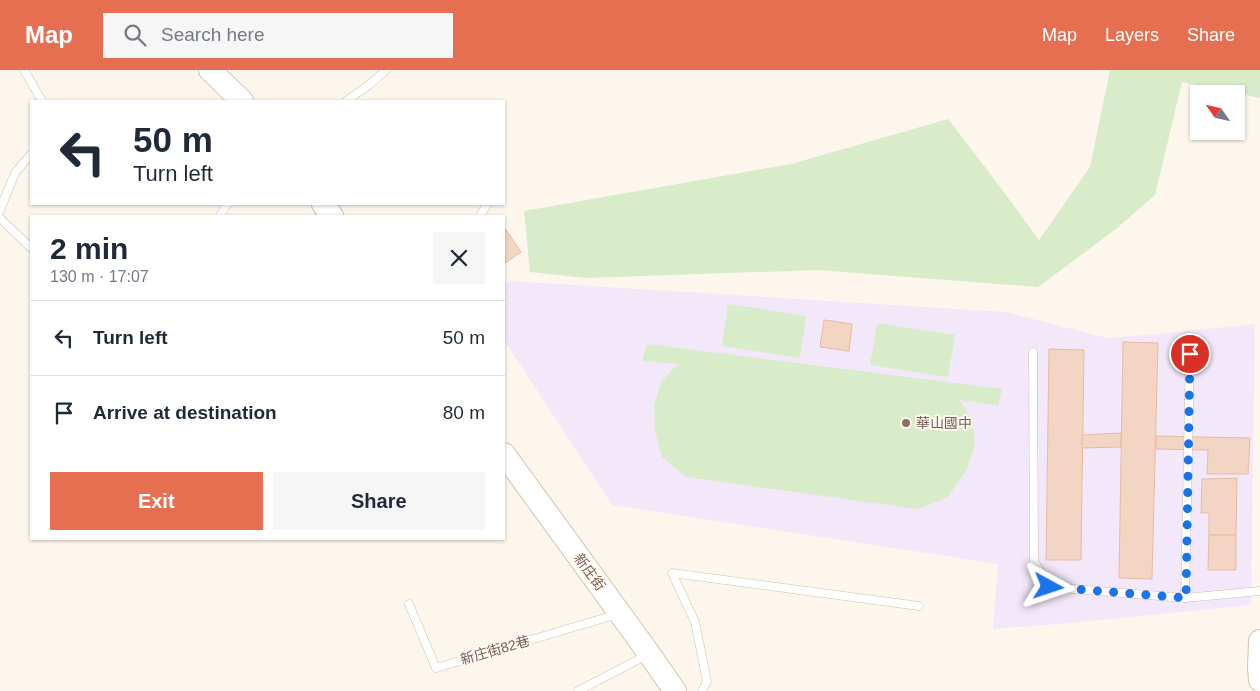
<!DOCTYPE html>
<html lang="en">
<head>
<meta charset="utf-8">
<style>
	body { margin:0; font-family:Helvetica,"Noto Sans TC",sans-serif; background:#f6f6f7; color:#1f2937; height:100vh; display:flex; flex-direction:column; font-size:19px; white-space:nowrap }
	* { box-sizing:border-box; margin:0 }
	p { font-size:16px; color:#747a83 }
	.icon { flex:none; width:28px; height:28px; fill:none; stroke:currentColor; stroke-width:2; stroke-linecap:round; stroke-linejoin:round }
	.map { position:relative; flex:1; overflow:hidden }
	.drawer { position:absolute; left:30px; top:145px; width:475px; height:325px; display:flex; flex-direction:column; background:#fff; border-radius:0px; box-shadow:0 1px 4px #0004 }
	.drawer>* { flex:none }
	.top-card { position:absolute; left:30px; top:30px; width:475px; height:105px; border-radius:0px; box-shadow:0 1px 4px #0004; background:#fff; color:#1f2937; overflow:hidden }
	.needle { width:32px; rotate:304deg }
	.controls { position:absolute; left:1190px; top:15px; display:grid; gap:10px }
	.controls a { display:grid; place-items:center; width:55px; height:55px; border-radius:0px; background:#fff; box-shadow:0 1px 4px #0004; font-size:25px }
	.pin { position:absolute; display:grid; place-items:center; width:42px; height:42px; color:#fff; margin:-21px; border:2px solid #fff; border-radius:50%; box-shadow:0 1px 5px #0007 }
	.me { position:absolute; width:55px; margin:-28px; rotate:95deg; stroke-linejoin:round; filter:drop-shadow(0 0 4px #0008) }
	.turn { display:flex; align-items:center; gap:18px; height:105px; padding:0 20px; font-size:22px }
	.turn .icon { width:65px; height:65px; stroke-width:2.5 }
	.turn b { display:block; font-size:35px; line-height:42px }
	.round { display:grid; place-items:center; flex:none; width:52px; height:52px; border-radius:0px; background:#f6f6f7 }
	.headline { display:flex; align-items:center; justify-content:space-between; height:85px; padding:0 20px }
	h1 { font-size:30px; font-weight:600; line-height:38px }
	.cta { display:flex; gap:10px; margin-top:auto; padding:10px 20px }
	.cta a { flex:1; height:58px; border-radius:0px; background:#e76f51; color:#fff; font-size:20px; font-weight:600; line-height:58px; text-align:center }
	.cta a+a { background:#f6f6f7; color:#1f2937 }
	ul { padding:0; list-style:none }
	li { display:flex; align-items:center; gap:15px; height:75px; padding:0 20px; border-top:1px solid #e0e1e3 }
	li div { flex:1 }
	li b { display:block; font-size:19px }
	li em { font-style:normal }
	header { display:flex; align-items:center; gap:30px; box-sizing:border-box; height:70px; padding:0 25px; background:#e76f51; color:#fff }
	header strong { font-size:24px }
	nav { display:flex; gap:28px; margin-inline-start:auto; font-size:18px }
	.search { width:350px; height:45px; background:#f6f6f7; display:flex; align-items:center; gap:12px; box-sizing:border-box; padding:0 18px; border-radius:0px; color:#747a83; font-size:19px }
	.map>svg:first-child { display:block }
</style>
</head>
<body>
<header>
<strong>Map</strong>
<div class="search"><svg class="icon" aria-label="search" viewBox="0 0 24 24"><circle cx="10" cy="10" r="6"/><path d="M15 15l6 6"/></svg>Search here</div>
<nav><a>Map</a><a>Layers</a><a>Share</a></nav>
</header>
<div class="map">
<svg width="1260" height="621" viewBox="0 0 1260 621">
	<rect width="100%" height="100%" fill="#fdf6ec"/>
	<!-- education -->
	<path fill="#f3e8fa" d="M511 211 1006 242 1107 268 1157 264 1255 254 1251 535 1071 553 993 559 998 494 612 435 504 270V214Z"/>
	<!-- green -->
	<g fill="#d8ecc9">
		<path d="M1110 0H1260V28L1182 12 1155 125 1116 159 1038 217 818 200 586 208 530 202 524 141 791 94 948 49 998 114 1039 170 1090 97Z"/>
		<path d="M728 234 806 246 800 288 722 276Z"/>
		<path d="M877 253 955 265 948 307 870 295Z"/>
		<path d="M647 274 1002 319 998 336 960 330 973 352 975 375 966 401 947 428 917 439 686 407 662 387 655 361 654 335 661 312 678 294 642 291Z"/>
	</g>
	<!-- building -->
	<g fill="#f3d5c3" stroke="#e6bba3">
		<path d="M504 157 521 182 504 194Z"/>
		<path d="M824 250 852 254 849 281 820 277Z"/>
		<path d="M1123 272 1158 273 1152 509 1119 508Z"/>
		<path d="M1049 279 1084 280 1081 490H1046Z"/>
		<path d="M1121 363V377L1082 378V365Z"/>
		<path d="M1156 366 1250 368 1248 404H1207L1208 380 1156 379Z"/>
		<path d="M1237 408 1236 465H1209V443H1201L1202 409Z"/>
		<path d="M1209 465H1236V500H1208Z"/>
	</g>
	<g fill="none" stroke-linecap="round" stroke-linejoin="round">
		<defs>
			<g id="lane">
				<path d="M24 0 42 31"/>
				<path d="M346 31 369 15 386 0"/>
				<path d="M0 140 15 103 31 84"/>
				<path d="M220 146 227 134"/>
				<path d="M480 146 487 134"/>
				<path d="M0 148 31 178"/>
				<path d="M1033 282 1034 491 1049 517 1185 528 1260 521"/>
				<path d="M1185 528 1190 284"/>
				<path d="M409 534 436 598 618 544"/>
				<path d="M578 621 647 585"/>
				<path d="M702 621 707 611 695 552 672 503 919 536"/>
			</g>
			<g id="secondary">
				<path d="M210 0 242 31"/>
				<path d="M323 134 332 146"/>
				<path d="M504 384 645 578 675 621"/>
				<path d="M1260 571 1259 598 1260 610"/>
			</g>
		</defs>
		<!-- lane casing -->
		<use href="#lane" stroke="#d1beb0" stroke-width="9"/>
		<!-- secondary casing -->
		<use href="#secondary" stroke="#d6c0b0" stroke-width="24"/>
		<!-- lane -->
		<use href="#lane" stroke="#fff" stroke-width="8"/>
		<!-- secondary -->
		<use href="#secondary" stroke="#fff" stroke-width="22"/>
	</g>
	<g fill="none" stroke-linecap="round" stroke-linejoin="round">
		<!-- route -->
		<path stroke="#1a73e8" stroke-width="9" stroke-dasharray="0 16.2" d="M1049 517 1186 528 1190 284"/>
	</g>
	<!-- markers -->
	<circle fill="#8d6e63" stroke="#fffaf3" stroke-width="2" cx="906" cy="353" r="5"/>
	<g text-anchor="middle" stroke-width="4" stroke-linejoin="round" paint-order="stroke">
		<!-- education labels -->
		<g font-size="14" fill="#785e54" stroke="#fffaf3" text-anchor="start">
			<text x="916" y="358">華山國中</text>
		</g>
		<!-- street labels -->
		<g font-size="14" fill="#7a5c4d" stroke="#fffaf3">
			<text transform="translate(590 502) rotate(54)" y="5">新庄街</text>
			<text transform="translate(495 580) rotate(-16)" y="5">新庄街82巷</text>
		</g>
	</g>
</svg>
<div class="controls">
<a><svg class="needle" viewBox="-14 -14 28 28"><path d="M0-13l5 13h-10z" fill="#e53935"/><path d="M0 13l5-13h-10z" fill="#747a83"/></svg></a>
</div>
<div class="pin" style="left:1190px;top:284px;background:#d93025"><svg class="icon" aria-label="arrive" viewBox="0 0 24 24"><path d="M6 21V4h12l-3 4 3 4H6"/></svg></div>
<svg class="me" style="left:1049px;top:517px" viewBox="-20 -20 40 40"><path d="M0-17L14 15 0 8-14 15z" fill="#1a73e8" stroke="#fff" stroke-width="4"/></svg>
<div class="top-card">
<div class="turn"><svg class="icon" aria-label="left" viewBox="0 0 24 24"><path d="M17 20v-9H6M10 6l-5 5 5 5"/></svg><div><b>50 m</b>Turn left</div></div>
</div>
<section class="drawer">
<div class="headline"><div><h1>2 min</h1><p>130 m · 17:07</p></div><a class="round"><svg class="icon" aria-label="close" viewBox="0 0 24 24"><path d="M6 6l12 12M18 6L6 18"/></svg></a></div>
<ul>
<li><svg class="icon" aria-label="left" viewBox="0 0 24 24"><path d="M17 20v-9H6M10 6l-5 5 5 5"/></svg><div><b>Turn left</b></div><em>50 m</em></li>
<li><svg class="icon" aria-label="arrive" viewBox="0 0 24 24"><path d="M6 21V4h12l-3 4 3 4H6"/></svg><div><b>Arrive at destination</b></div><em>80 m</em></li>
</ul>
<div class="cta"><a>Exit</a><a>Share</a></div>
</section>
</div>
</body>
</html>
